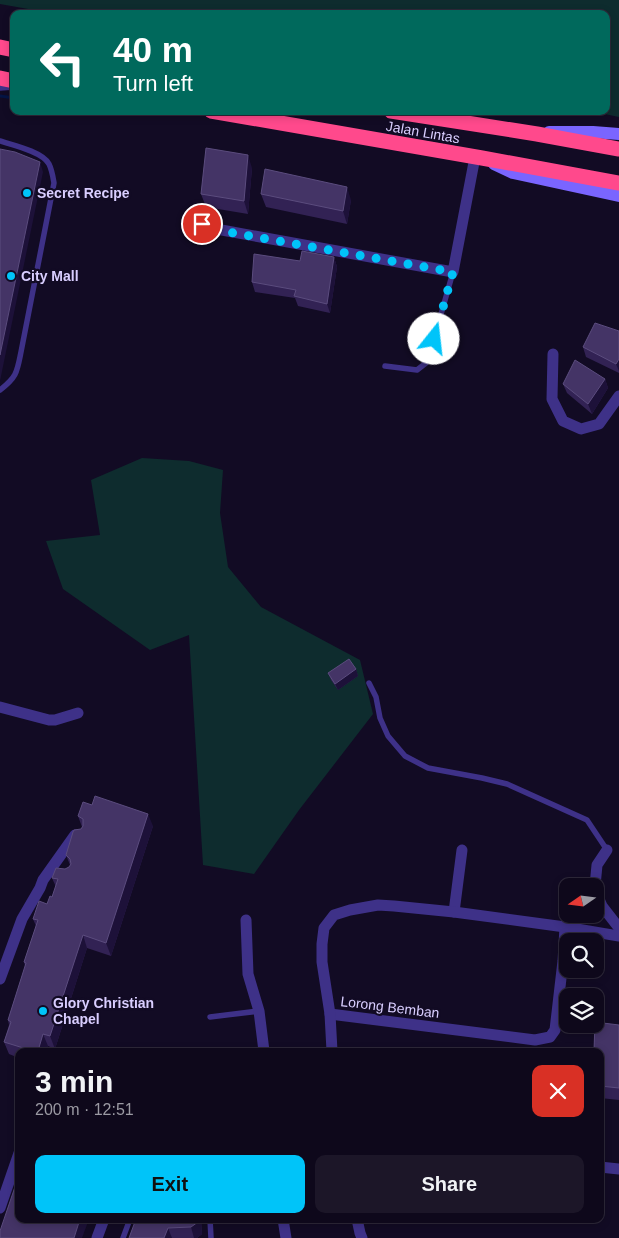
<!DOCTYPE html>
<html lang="en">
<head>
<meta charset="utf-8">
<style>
	body { margin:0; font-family:Arial,sans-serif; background:#1c1628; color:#f1f3f6; height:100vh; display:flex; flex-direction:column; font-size:19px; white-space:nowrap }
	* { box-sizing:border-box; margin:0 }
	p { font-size:16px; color:#9b9aa3 }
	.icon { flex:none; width:28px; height:28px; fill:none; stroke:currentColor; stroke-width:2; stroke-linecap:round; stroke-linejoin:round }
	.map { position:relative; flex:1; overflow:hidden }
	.drawer { position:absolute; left:15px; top:1048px; width:589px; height:175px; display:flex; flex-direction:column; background:#0e081b; border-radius:10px; box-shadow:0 2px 8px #0003,0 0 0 1px #2e293a }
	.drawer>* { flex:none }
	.banner { position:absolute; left:10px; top:10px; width:600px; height:105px; border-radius:10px; box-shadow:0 2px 8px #0003,0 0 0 1px #2e293a; background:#00695c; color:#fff; overflow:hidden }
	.needle { width:32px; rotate:256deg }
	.controls { position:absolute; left:559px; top:878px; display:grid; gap:10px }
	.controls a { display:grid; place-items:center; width:45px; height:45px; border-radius:10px; background:#0e081b; box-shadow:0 2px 8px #0003,0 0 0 1px #2e293a; font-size:25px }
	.pin { position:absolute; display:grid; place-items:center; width:42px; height:42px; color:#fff; margin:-21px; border:2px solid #fff; border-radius:50%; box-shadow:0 1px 5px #0007 }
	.me { position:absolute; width:55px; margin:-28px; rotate:16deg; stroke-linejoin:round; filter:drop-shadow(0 0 4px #0008) }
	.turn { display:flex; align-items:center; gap:18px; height:105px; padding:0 20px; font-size:22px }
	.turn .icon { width:65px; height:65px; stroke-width:2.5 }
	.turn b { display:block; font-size:35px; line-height:42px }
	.round { display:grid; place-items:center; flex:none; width:52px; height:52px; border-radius:10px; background:#1c1628 }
	.overview { display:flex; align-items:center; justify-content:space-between; height:85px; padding:0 20px }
	h1 { font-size:30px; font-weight:800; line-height:38px }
	.primary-button { display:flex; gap:10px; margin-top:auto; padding:10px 20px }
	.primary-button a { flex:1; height:58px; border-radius:10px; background:#00c4f9; color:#111; font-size:20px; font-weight:800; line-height:58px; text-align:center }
	.primary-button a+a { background:#1c1628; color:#f1f3f6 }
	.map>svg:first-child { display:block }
</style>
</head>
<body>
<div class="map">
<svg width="619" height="1238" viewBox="0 0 619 1238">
	<rect width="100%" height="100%" fill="#120b24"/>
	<!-- green -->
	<g fill="#0e2c2e">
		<path d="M0 0H619V117L590 111H606V14H56L0 4Z"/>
		<path d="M142 458 189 461 223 470 220 513 228 567 261 607 360 660 373 714 299 810 254 874 203 865 189 635 150 650 63 589 46 541 100 535 91 480Z"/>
	</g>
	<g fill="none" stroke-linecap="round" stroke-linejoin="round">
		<!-- stream -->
		<path stroke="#041444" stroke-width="3" d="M0 96 14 98"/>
		<!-- lane -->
		<g stroke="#3e3188" stroke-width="5.5">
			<path d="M0 88 14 87"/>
			<path d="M0 141C13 145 43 152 49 164 52 170 53 177 54 183L21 352C17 372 17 377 0 390"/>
			<path d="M385 366 417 370 426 363 434 339 453 272"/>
			<path d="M369 683 376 697 380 718 388 736 405 756 428 768 482 778 507 784 587 820 607 850"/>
			<path d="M210 1017 259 1011"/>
			<path d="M210 1219 211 1238"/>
			<path d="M123 1238 130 1219"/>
		</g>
		<!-- street -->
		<g stroke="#3e3188" stroke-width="11">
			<path d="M202 214V224L205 227 453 272 475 157"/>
			<path d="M553 354 552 399 563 421 581 429 599 424 619 396"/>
			<path d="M0 707 49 720H55L78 713"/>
			<path d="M595 886 597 865 607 850"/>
			<path d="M595 890 602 906 619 928"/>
			<path d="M454 912 462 850"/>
			<path d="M246 920 248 974 259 1011 264 1051"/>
			<path d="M0 979 22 919 40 888 43 880 75 835H79"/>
			<path d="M330 1014 535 1040 550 1037 555 1030 563 961 565 927"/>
			<path d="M332 1051 330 1014 322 962V944L324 928 334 915 350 910 378 905 394 906 454 912 565 927 619 936"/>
			<path d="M600 1167 619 1169"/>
			<path d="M0 1208 19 1153"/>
			<path d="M283 1219 286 1238"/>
			<path d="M357 1219 360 1233 362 1238"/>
			<path d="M97 1238 104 1219"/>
		</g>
		<!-- secondary -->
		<g stroke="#7a65ff" stroke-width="12">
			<path d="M549 132H593L619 134"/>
			<path d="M494 164 513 173 619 196"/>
		</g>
		<!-- highway -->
		<g stroke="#ff498c" stroke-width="15">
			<path d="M0 47 14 50"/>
			<path d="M0 78 14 81"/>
			<path d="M211 111 482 158 619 183"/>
			<path d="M391 111 537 134 619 149"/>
		</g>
	</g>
	<!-- wall -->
	<g fill="#322254">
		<path d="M252 168 248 214 206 207 201 194Z"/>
		<path d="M261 194 351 200 347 224 266 207Z"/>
		<path d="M334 257 337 267 330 313 298 306 295 298 255 292 252 282 300 261Z"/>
		<path d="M619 331V373L586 357 583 347Z"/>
		<path d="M605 379 608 388 592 414 567 393 563 384Z"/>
		<path d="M356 669 358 676 338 690 331 680 328 673Z"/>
		<path d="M78 816 153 826 111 956 87 948 55 1049 48 1046 46 1051H19V1058L9 1054 4 1042 9 1025 8 1020 25 966 24 962 36 926 33 919 47 904 52 897 56 887 52 878 69 867 70 865 66 855 82 827Z"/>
		<path d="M619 1025V1100L600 1098V1051Z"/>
		<path d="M136 1219H201L202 1234 197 1238H129Z"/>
	</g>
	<!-- shaded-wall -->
	<g fill="#1d1139">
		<path d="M248 155 252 168 248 214 244 201Z"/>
		<path d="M40 162 43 172 0 381V355Z"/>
		<path d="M347 187 351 200 347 224 343 211Z"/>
		<path d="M334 257 337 267 330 313 327 304Z"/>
		<path d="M619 359V371L616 364Z"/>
		<path d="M605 379 608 388 592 414 588 404Z"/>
		<path d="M356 669 358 676 338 690 335 684Z"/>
		<path d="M148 814 153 826 111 956 106 943Z"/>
		<path d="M83 935 87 948 55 1049 50 1036Z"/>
		<path d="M43 1034 48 1046 46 1051H38Z"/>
		<path d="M80 1219H89L82 1238H74Z"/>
		<path d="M198 1219H201L202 1234 197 1238H194L191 1227Z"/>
		<path d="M168 1228 172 1238H164Z"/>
	</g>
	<!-- building -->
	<g fill="#443466" stroke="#5b4c7e">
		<path d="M206 148 248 155 244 201 201 194Z"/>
		<path d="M0 149 15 152 40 162 0 355Z"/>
		<path d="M265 169 347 187 343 211 261 194Z"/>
		<path d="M302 251 334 257 327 304 294 296 296 290 252 282 254 254 300 261Z"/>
		<path d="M595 323 619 331V359L616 364 583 347Z"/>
		<path d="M575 360 605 379 588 404 563 384Z"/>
		<path d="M349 659 356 669 335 684 328 673Z"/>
		<path d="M95 796 148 814 106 943 83 935 50 1036 43 1034 38 1051H33L4 1042 11 1022 8 1020 26 963 24 962 38 920 33 919 39 901 47 904 50 896 52 897 58 879 52 878 56 868 65 869 69 867 71 864 70 859 66 855 73 832 74 830 81 829 83 826V819L78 816 83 802 92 805Z"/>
		<path d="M595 1022 619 1025V1088L600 1086V1051H594Z"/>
		<path d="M19 1175V1219H80L74 1238H0V1231Z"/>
		<path d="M136 1219H198V1222L191 1227 168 1228 164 1238H129Z"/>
	</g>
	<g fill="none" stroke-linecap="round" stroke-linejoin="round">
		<!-- route -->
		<path stroke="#00c4f9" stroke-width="9" stroke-dasharray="0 16.2" d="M202 224 205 227 228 232 453 272 434 339"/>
	</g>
	<!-- markers -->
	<g fill="#00c4f9" stroke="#120b24" stroke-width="2">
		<circle cx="27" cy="193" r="5"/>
		<circle cx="11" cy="276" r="5"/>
		<circle cx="43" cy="1011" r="5"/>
	</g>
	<g text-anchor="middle" stroke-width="4.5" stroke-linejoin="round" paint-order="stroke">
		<!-- street labels -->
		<g font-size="14" fill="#d9ceff" stroke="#120b24">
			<text transform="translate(423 132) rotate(10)" y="5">Jalan Lintas</text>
			<text transform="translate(390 1007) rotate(7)" y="5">Lorong Bemban</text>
		</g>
		<!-- poi labels -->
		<g font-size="14" font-weight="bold" fill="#d9ceff" stroke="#120b24" text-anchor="start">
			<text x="37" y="198">Secret Recipe</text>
			<text x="21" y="281">City Mall</text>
			<text x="53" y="1008">Glory Christian<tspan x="53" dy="16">Chapel</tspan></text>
		</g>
	</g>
</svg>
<div class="controls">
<a><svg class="needle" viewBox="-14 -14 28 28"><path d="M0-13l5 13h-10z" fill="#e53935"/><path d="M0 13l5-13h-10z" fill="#9b9aa3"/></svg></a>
<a><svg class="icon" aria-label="search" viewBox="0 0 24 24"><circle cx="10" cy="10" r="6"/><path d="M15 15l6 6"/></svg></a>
<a><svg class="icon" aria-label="layers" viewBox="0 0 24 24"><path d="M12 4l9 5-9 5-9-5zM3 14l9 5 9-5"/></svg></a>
</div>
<div class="pin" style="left:202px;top:224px;background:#d93025"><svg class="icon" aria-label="arrive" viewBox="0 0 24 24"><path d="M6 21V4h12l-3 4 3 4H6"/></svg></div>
<svg class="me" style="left:434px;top:339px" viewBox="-20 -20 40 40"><circle r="19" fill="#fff"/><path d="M0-13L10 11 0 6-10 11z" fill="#00c4f9"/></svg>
<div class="banner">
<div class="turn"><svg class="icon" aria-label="left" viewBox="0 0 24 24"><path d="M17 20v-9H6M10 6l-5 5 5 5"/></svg><div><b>40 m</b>Turn left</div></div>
</div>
<section class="drawer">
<div class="overview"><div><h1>3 min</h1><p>200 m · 12:51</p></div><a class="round" style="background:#d93025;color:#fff"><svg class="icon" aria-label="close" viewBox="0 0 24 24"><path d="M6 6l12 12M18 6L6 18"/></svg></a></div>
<div class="primary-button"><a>Exit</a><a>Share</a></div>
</section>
</div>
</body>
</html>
